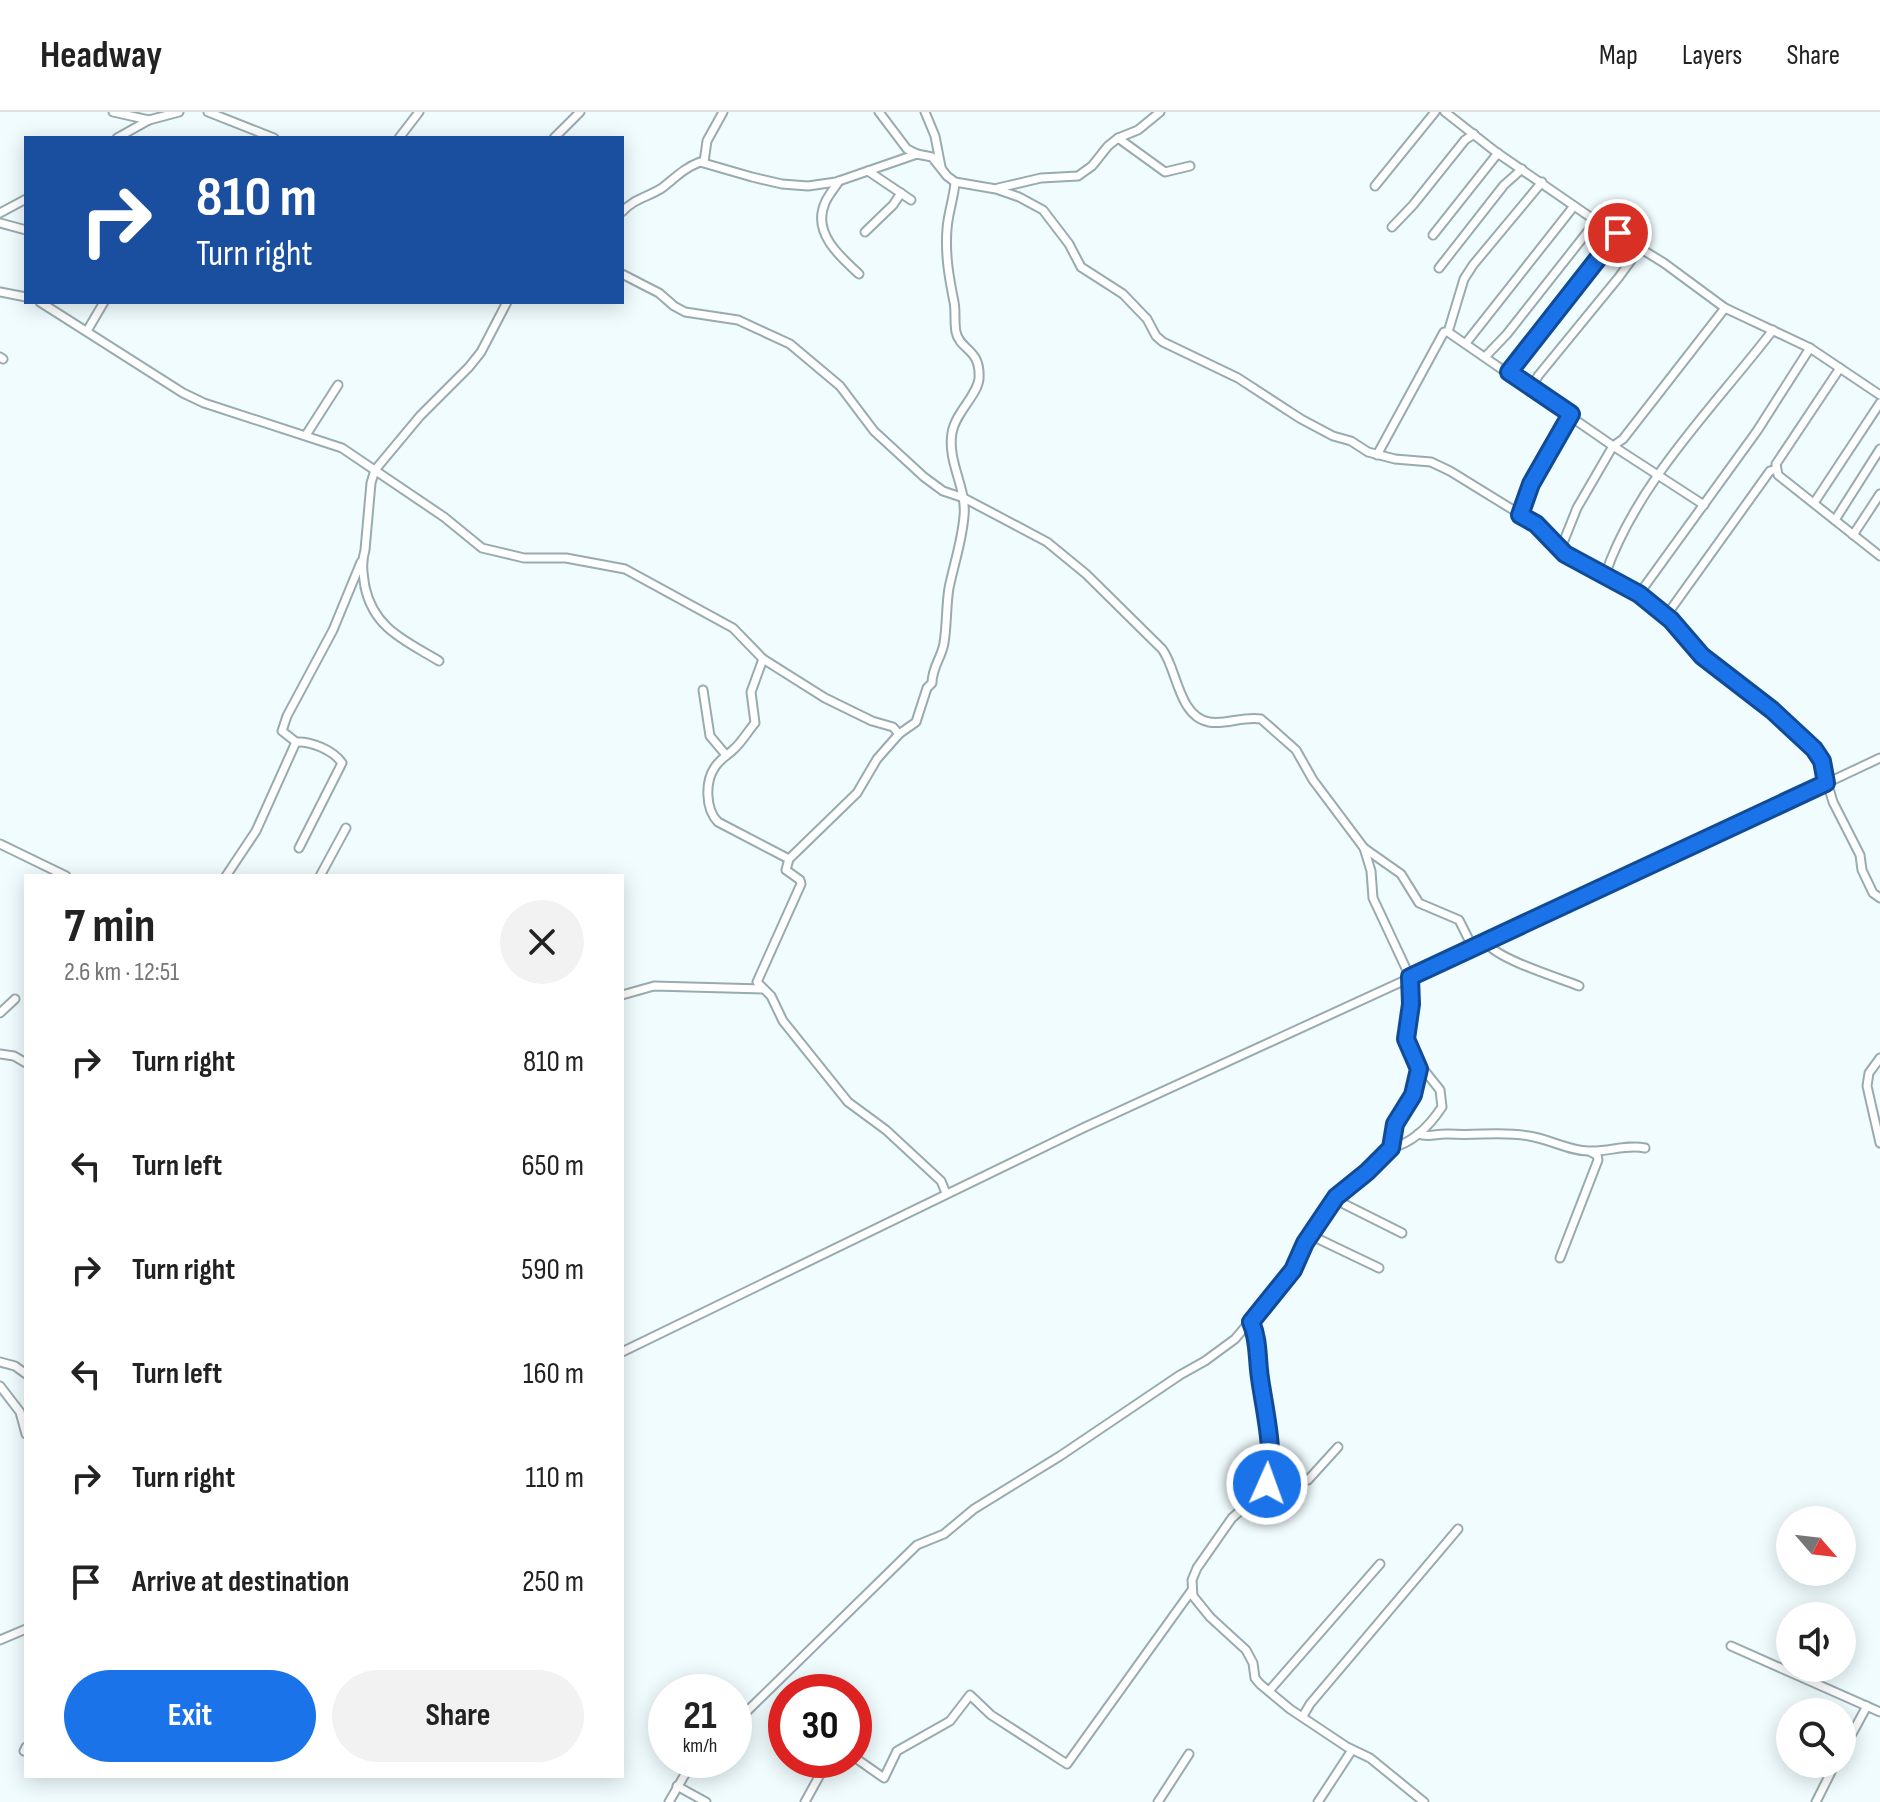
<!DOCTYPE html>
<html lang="en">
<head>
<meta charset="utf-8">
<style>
	body { margin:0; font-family:"Sofia Sans Condensed",sans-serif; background:#f2f2f2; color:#222; height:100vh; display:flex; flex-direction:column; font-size:30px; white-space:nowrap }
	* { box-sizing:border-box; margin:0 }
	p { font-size:26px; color:#767676 }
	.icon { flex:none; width:44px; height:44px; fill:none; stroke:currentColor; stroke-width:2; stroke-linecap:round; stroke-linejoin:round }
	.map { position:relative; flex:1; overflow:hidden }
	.sheet { position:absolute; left:24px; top:762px; width:600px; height:904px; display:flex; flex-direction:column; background:#fff; border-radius:0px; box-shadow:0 4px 20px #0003 }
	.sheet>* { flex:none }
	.banner { position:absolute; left:24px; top:24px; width:600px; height:168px; border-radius:0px; box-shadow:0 4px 20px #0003; background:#1a4fa0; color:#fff; overflow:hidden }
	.needle { width:52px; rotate:118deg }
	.controls { position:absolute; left:1776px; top:1394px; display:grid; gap:16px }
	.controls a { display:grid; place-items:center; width:80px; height:80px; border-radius:50%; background:#fff; box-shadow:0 4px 20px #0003; font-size:40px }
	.speed { position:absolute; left:648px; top:1562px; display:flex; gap:16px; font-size:40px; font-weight:700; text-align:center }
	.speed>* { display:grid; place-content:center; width:104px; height:104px; border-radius:50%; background:#fff; box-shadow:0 4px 20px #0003; line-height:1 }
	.speed small { font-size:20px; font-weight:400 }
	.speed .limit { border:12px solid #d22; background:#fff; color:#111 }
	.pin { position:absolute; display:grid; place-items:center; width:68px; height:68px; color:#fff; margin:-34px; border:4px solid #fff; border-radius:50%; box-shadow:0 2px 8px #0007 }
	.me { position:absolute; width:88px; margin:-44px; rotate:2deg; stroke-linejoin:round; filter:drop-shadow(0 0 6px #0008) }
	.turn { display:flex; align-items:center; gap:28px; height:168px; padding:0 40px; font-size:36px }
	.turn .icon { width:104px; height:104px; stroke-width:2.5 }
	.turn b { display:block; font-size:56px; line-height:68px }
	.round { display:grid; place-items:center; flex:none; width:84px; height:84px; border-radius:42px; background:#f2f2f2 }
	.overview { display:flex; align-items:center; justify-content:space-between; height:136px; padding:0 40px }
	h1 { font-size:48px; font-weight:700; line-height:60px }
	.primary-button { display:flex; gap:16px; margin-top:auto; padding:16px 40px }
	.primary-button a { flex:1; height:92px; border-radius:48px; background:#1a73e8; color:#fff; font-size:32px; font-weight:700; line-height:92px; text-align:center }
	.primary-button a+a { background:#f2f2f2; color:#222 }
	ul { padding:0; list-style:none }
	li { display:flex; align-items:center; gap:24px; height:104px; padding:0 40px }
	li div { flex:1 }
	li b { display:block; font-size:30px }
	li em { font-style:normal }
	header { display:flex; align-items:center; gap:48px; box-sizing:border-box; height:112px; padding:0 40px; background:#fff; border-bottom:2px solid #e0e0e0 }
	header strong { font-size:38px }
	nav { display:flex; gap:44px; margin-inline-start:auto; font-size:28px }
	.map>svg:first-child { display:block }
</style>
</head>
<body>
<header>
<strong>Headway</strong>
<nav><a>Map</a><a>Layers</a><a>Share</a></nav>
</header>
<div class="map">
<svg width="1880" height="1690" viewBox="0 0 1880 1690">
	<rect width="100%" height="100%" fill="#f0fcfe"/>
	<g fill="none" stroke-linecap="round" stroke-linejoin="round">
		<defs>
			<g id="minor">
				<path d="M113 0 149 8"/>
				<path d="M208 0 274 26"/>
				<path d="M879 0 907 37 917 42"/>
				<path d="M925 0 935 24 941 55"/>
				<path d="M1445 0 1496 40 1596 109 1664 151 1725 196 1810 236 1880 283"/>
				<path d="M117 26 149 8 179 0"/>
				<path d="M399 26 419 0"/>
				<path d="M554 26 580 0"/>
				<path d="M1118 26 1165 60 1190 54"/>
				<path d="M704 50 707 29 723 0"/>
				<path d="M868 59 911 88"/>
				<path d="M839 69C835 76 828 83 825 91 812 120 839 144 859 162"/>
				<path d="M1375 74 1435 0"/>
				<path d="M998 76 1041 66 1078 64 1092 54 1108 34 1118 26 1138 18 1160 0"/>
				<path d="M622 100C633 87 648 85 662 76 675 66 684 56 700 50L752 65 782 72 808 74 836 70 917 42 932 45 947 64 955 70 996 77 1019 85 1043 98 1069 132 1081 155 1123 182 1147 207 1156 224 1163 230 1238 266 1301 307 1333 324 1351 329 1368 340 1395 347 1431 350 1450 359 1536 412 1565 442 1639 482 1655 494 1671 508 1702 544 1772 598 1819 643 1833 690 1860 743 1862 758 1873 781 1880 786"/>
				<path d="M0 101 26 87"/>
				<path d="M0 111 26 118"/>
				<path d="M1392 115 1413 93 1465 28 1474 22"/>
				<path d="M865 120 893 93 901 81"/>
				<path d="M1433 123 1498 41"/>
				<path d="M1439 156 1504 73 1522 57"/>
				<path d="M622 162 659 181 674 194 685 200 738 208 790 232 840 274 874 319 924 365 943 379 964 386 1047 430 1086 462 1162 537C1177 556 1178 604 1209 610 1226 613 1243 604 1261 607L1296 638 1313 668 1364 736 1371 759 1373 786 1410 865 1411 892 1406 927 1419 957 1416 975 1399 1002 1391 1036 1367 1060 1336 1085 1305 1131 1293 1158 1235 1227 1205 1249 1180 1263 1060 1344 974 1397 944 1422 917 1433 734 1612"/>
				<path d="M0 180 26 185"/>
				<path d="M40 190 183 281 204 291 342 336 444 405 482 436 524 446H566L625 457 733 516 763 547 825 586 872 609 893 615 899 622"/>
				<path d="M87 219 104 190"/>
				<path d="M1448 220 1613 334 1704 393"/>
				<path d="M1466 231 1574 94"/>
				<path d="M1486 244 1507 222 1596 109"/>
				<path d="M0 245 3 247"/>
				<path d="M1840 256 1776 352 1778 363 1880 444"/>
				<path d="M1509 260 1618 121"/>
				<path d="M1531 277 1538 264 1619 165 1640 136"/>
				<path d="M306 323 338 273"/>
				<path d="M1377 343 1444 220H1448L1464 167 1473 153 1542 70"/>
				<path d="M1814 391 1880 291"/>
				<path d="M1520 403 1531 372 1571 302"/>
				<path d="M1835 408 1880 337"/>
				<path d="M1853 423 1880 382"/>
				<path d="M1561 436 1577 396 1613 334 1623 327 1725 196"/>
				<path d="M1605 463C1637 370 1713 296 1773 218"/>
				<path d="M1639 482 1757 319 1810 236"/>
				<path d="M1666 504 1770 359 1776 357"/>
				<path d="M763 547 751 580 755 611C748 619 742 630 734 637 728 643 720 647 715 655 705 669 705 697 718 710L789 747"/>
				<path d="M439 549C406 529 374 517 365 475 363 462 361 451 365 438L371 371 375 358 420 304 469 255 481 240 507 190"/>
				<path d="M703 578 710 624 726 643"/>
				<path d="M296 630C311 629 333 638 342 651L299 736"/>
				<path d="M0 732 66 764"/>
				<path d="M1364 736 1401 762 1419 791 1459 808 1473 836"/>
				<path d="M226 764 256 719 296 630 282 619 287 604 333 518 361 450"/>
				<path d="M320 764 346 716"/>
				<path d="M1487 831C1497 847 1559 866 1579 874"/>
				<path d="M622 883 654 874 763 877"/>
				<path d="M0 901 15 887"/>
				<path d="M0 942 14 944 26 951"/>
				<path d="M1880 946 1869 961 1867 974 1880 1031"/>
				<path d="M1418 1022C1430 1026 1437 1021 1449 1022 1476 1024 1503 1019 1529 1024 1550 1027 1568 1039 1589 1039 1609 1040 1626 1032 1645 1036"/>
				<path d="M1391 1036C1413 1031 1430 1013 1442 995L1440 978 1420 953"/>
				<path d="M946 1081 941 1069 886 1018 848 990 783 909 771 884 757 870 801 772 800 768 786 758 789 747 857 681 877 647 899 622 916 610 927 576 932 571C932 555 942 545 944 531 947 513 946 494 949 476 954 452 962 429 964 404 967 376 947 350 952 321 955 301 977 284 979 267 981 236 960 239 956 220 954 210 956 200 954 190 949 165 945 143 947 117 948 101 954 86 955 70"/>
				<path d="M1329 1094 1340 1090 1402 1121"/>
				<path d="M1310 1123 1379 1156"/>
				<path d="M1560 1146 1598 1048 1597 1043 1591 1040"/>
				<path d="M1251 1210 1257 1228 1261 1280 1269 1321V1366L1263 1379 1232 1406 1197 1456 1192 1468 1193 1484 1210 1505 1246 1538 1253 1551 1255 1566 1260 1572 1290 1597 1347 1635 1370 1646 1424 1690"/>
				<path d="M622 1240 1083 1016 1497 826 1880 646"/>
				<path d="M0 1250 15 1254 26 1262"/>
				<path d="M0 1274 20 1300 26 1322"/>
				<path d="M1270 1356C1286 1347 1294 1363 1308 1368L1338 1335"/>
				<path d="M0 1528 26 1517"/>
				<path d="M1731 1534 1880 1600"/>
				<path d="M1269 1579 1380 1452"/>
				<path d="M1303 1604 1310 1592 1458 1417"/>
				<path d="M24 1639 26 1635"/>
				<path d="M1842 1640 1867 1594"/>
				<path d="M854 1645 884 1666 897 1639 950 1609 970 1583 991 1603 1067 1652 1192 1478"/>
				<path d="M677 1674 706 1690"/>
				<path d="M669 1690 684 1664 696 1648"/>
				<path d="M805 1690 828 1648"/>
				<path d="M1158 1690 1189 1642"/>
				<path d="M1318 1690 1352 1638"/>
				<path d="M1816 1690 1835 1652"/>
			</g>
		</defs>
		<!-- minor casing -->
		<use href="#minor" stroke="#98abae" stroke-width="11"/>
		<!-- minor -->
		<use href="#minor" stroke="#fff" stroke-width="7"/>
	</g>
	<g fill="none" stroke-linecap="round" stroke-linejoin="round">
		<defs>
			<path id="route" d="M1267 1372C1276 1343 1264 1296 1260 1266 1257 1247 1259 1228 1251 1210L1293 1158 1305 1131 1336 1085 1367 1060 1391 1036 1395 1012 1413 983 1419 957 1406 927 1411 892 1410 865 1826 671 1822 649 1814 637 1772 598 1702 544 1671 508 1639 482 1565 442 1536 412 1520 403 1531 372 1571 302 1509 260 1618 121"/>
		</defs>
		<!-- route casing -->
		<use href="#route" stroke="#114b97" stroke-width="20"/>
		<!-- route -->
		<use href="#route" stroke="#1a73e8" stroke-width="14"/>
	</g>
</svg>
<div class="controls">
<a><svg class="needle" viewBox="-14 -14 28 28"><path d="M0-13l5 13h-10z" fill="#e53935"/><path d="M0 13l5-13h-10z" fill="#767676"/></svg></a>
<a><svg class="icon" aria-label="sound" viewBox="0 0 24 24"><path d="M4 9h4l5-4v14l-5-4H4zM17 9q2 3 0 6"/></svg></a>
<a><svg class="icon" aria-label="search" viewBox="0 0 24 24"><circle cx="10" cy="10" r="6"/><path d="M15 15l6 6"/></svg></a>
</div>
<div class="speed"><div>21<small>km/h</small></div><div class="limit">30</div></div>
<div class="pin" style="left:1618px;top:121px;background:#d93025"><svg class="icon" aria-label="arrive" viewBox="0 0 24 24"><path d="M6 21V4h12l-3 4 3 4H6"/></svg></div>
<svg class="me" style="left:1267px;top:1372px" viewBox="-20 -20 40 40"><circle r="17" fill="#1a73e8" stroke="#fff" stroke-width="3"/><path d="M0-11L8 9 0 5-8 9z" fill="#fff"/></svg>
<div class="banner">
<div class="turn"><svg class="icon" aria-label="right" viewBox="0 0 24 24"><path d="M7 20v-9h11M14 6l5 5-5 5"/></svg><div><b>810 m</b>Turn right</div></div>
</div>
<section class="sheet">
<div class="overview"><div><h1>7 min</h1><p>2.6 km · 12:51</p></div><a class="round"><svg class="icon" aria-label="close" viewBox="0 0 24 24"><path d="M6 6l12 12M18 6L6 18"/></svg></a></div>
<ul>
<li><svg class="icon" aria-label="right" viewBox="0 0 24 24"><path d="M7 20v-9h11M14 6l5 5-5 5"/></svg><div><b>Turn right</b></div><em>810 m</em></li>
<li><svg class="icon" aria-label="left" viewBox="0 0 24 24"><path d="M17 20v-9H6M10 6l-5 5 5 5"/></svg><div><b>Turn left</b></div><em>650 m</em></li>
<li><svg class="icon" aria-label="right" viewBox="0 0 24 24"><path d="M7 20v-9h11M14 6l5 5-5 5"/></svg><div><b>Turn right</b></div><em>590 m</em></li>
<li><svg class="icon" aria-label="left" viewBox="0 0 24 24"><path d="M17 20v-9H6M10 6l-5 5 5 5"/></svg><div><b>Turn left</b></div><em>160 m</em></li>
<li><svg class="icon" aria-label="right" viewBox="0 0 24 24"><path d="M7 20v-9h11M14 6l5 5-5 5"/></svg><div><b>Turn right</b></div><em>110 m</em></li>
<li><svg class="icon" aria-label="arrive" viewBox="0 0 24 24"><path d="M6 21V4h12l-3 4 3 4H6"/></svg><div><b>Arrive at destination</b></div><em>250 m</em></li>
</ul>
<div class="primary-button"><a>Exit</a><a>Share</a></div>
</section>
</div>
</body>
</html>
